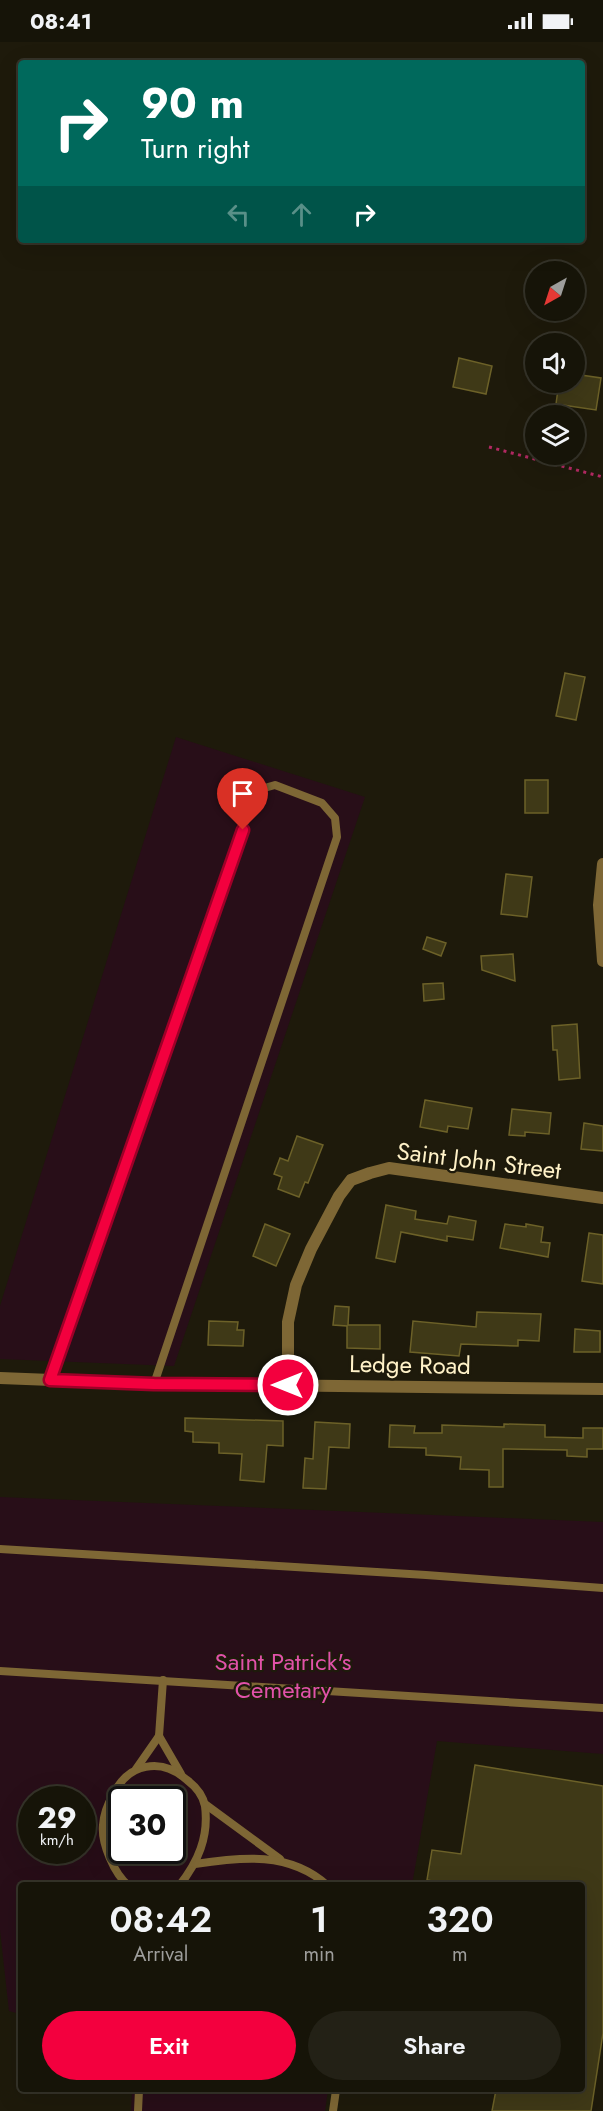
<!DOCTYPE html>
<html lang="en">
<head>
<meta charset="utf-8">
<style>
	body { margin:0; font-family:Jost,sans-serif; background:#232116; color:#f1f3f6; height:100vh; display:flex; flex-direction:column; font-size:22px; white-space:nowrap }
	* { box-sizing:border-box; margin:0 }
	p { font-size:20px; color:#9e9e9c }
	.icon { flex:none; width:33px; height:33px; fill:none; stroke:currentColor; stroke-width:2; stroke-linecap:round; stroke-linejoin:round }
	.map { position:relative; flex:1; overflow:hidden }
	.side { position:absolute; left:18px; top:1840px; width:567px; height:210px; display:flex; flex-direction:column; background:#161408; border-radius:6px; box-shadow:0 6px 24px #0002,0 0 0 2px #353329 }
	.side>* { flex:none }
	.guide { position:absolute; left:18px; top:18px; width:567px; height:183px; border-radius:6px; box-shadow:0 6px 24px #0002,0 0 0 2px #353329; background:#00695c; color:#fff; overflow:hidden }
	.needle { width:39px; rotate:219deg }
	.controls { position:absolute; left:525px; top:219px; display:grid; gap:12px }
	.controls a { display:grid; place-items:center; width:60px; height:60px; border-radius:50%; background:#161408; box-shadow:0 6px 24px #0002,0 0 0 2px #353329; font-size:30px }
	.speed { position:absolute; left:18px; top:1744px; display:flex; gap:12px; font-size:30px; font-weight:700; text-align:center }
	.speed>* { display:grid; place-content:center; width:78px; height:78px; border-radius:50%; background:#161408; box-shadow:0 6px 24px #0002,0 0 0 2px #353329; line-height:1 }
	.speed small { font-size:15px; font-weight:400 }
	.speed .limit { border:3px solid #111; border-radius:9px; background:#fff; color:#111 }
	.pin { position:absolute; display:grid; place-items:center; width:51px; height:51px; color:#fff; margin:-62px -26px; border-radius:50% 50% 50% 0; rotate:-45deg; box-shadow:0 0 6px #0007 }
	.pin .icon { rotate:45deg }
	.me { position:absolute; width:66px; margin:-33px; rotate:270deg; stroke-linejoin:round; filter:drop-shadow(0 0 4px #0008) }
	.turn { display:flex; align-items:center; gap:21px; height:126px; padding:0 24px; font-size:27px }
	.turn .icon { width:78px; height:78px; stroke-width:2.5 }
	.turn b { display:block; font-size:42px; line-height:51px }
	.lanes { display:flex; align-items:center; height:57px; padding:0 24px; background:#0003; justify-content:center; gap:30px; direction:ltr }
	.lanes .off { opacity:.35 }
	.eta { display:flex; justify-content:space-evenly; align-items:center; height:102px; text-align:center }
	.eta b { font-size:36px; font-weight:600; line-height:42px }
	.cta { display:flex; gap:12px; margin-top:auto; padding:12px 24px }
	.cta a { flex:1; height:69px; border-radius:36px; background:#f3003e; color:#fff; font-size:24px; font-weight:600; line-height:69px; text-align:center }
	.cta a+a { background:#232116; color:#f1f3f6 }
	.status { display:flex; justify-content:space-between; align-items:center; height:42px; padding:0 30px; background:#161408; direction:ltr }
	.status svg { height:16px; fill:currentColor }
	.map>svg:first-child { display:block }
</style>
</head>
<body>
<div class="status"><b>08:41</b><svg viewBox="0 0 49 12"><path d="M0 12V9h3v3zM5 12V6h3v6zM10 12V3h3v9zM15 12V0h3v12zM26 1h20v11H26zM47 4h2v5h-2z"/></svg></div>
<div class="map">
<svg width="603" height="2069" viewBox="0 0 603 2069">
	<rect width="100%" height="100%" fill="#1e1a0b"/>
	<!-- green -->
	<g fill="#280e18" fill-rule="evenodd">
		<path d="M176 695 365 755 174 1324 0 1317V1264Z"/>
		<path d="M0 1455 603 1480V1712L437 1699 412 1843 21 1844V1972L9 1969 0 1888ZM32 1758H82V1809H32ZM122 1758H172V1809H122Z"/>
		<path d="M132 2048H328L325 2069H131Z"/>
	</g>
	<!-- building -->
	<g fill="#3f3917" stroke="#6c6128" stroke-width="1.5">
		<path d="M459 316 492 324 486 352 453 345Z"/>
		<path d="M574 332 601 336 596 368 556 362 559 340H574Z"/>
		<path d="M565 631 585 635 576 678 556 674Z"/>
		<rect x="525" y="738" width="23" height="33"/>
		<path d="M506 832 532 835 527 875 501 872Z"/>
		<path d="M427 895 446 901 441 914 423 907Z"/>
		<path d="M513 912 515 939 482 928 481 914Z"/>
		<path d="M443 941 444 957 424 959 423 942Z"/>
		<path d="M577 982 580 1036 559 1038 557 1008H553L552 984Z"/>
		<path d="M425 1058 472 1066 468 1087 448 1084 447 1090 420 1085Z"/>
		<path d="M512 1067 551 1071 549 1092 525 1090V1094L509 1093Z"/>
		<path d="M584 1081 603 1084V1109L581 1107Z"/>
		<path d="M297 1094 323 1103 308 1141 305 1140 299 1155 278 1147 282 1135 274 1132 280 1116 288 1119Z"/>
		<path d="M386 1163 416 1169 415 1177 447 1182 449 1174 476 1179 473 1198 447 1194V1199L401 1190 395 1220 376 1216Z"/>
		<path d="M265 1182 290 1192 276 1224 253 1214Z"/>
		<path d="M505 1182 526 1185V1182L543 1185 541 1200 550 1201 548 1215 500 1206Z"/>
		<path d="M589 1191 603 1193V1242L582 1239Z"/>
		<path d="M335 1264 349 1265 348 1283H380V1307L347 1306V1284L333 1283Z"/>
		<path d="M477 1270 541 1272 539 1299 518 1298V1304L461 1302 459 1314 410 1310 413 1279 476 1285Z"/>
		<path d="M209 1279 238 1280 237 1288H244L243 1304 208 1303Z"/>
		<path d="M575 1287 600 1289V1310H574Z"/>
		<path d="M185 1376 283 1379V1404L267 1403 264 1440 240 1438 242 1412 219 1411V1401L193 1400V1390L185 1389Z"/>
		<path d="M315 1380 350 1382 349 1406 329 1405 326 1447 303 1446 305 1416 313 1417Z"/>
		<path d="M504 1382 545 1383V1395L583 1396V1386H603V1407H587V1415L567 1414V1408L503 1407V1445H489V1428L460 1427 461 1415 426 1413V1406L389 1405 390 1383 415 1384 414 1391H442V1383L504 1385Z"/>
		<path d="M475 1723 603 1744V1991L591 2069H492L496 2048H582V1844H458L427 1838 432 1808 461 1812Z"/>
	</g>
	<g fill="none" stroke-linecap="round" stroke-linejoin="round">
		<!-- path -->
		<path stroke="#b22962" stroke-width="3" stroke-dasharray="3 4.5" stroke-linecap="butt" d="M489 405 603 435"/>
		<!-- service -->
		<g stroke="#7e6735" stroke-width="8">
			<path d="M50 1338 250 765 261 747 275 743 322 761 335 776 337 795 154 1342"/>
			<path d="M0 1507 426 1533 603 1546"/>
			<path d="M0 1629 603 1666"/>
			<path d="M159 1694 181 1732"/>
			<path d="M136 1727 159 1694 163 1638"/>
			<path d="M205 1762 280 1817"/>
			<path d="M195 1822C241 1815 290 1809 328 1844"/>
			<path d="M129 1844C114 1832 101 1801 103 1783 104 1771 107 1763 113 1753 128 1721 161 1715 187 1738 195 1744 203 1753 205 1764 209 1795 198 1820 179 1844"/>
			<path d="M138 2069 139 2048"/>
			<path d="M333 2069 336 2048"/>
		</g>
		<!-- minor -->
		<g stroke="#7e6735" stroke-width="12">
			<path d="M603 822 599 863 603 919"/>
			<path d="M0 1336 154 1342 603 1347"/>
			<path d="M288 1343V1280L296 1243 311 1207 339 1154 351 1138 370 1131 389 1126 603 1156"/>
		</g>
	</g>
	<g fill="none" stroke-linecap="round" stroke-linejoin="round">
		<defs>
			<path id="route" d="M243 788 50 1338 154 1342 288 1343"/>
		</defs>
		<!-- route casing -->
		<use href="#route" stroke="#9e0028" stroke-width="15"/>
		<!-- route -->
		<use href="#route" stroke="#f3003e" stroke-width="10"/>
	</g>
	<g text-anchor="middle" stroke-width="4.5" stroke-linejoin="round" paint-order="stroke">
		<!-- street labels -->
		<g font-size="24" fill="#fff2c8" stroke="#1e1a0b">
			<text transform="translate(479 1119) rotate(7)" y="8">Saint John Street</text>
			<text transform="translate(410 1323) rotate(1)" y="8">Ledge Road</text>
		</g>
		<!-- park labels -->
		<g font-size="24" fill="#e152a9" stroke="#1e1a0b">
			<text x="283" y="1628">Saint Patrick's<tspan x="283" dy="28">Cemetary</tspan></text>
		</g>
	</g>
</svg>
<div class="controls">
<a><svg class="needle" viewBox="-14 -14 28 28"><path d="M0-13l5 13h-10z" fill="#e53935"/><path d="M0 13l5-13h-10z" fill="#9e9e9c"/></svg></a>
<a><svg class="icon" aria-label="sound" viewBox="0 0 24 24"><path d="M4 9h4l5-4v14l-5-4H4zM17 9q2 3 0 6"/></svg></a>
<a><svg class="icon" aria-label="layers" viewBox="0 0 24 24"><path d="M12 4l9 5-9 5-9-5zM3 14l9 5 9-5"/></svg></a>
</div>
<div class="speed"><div>29<small>km/h</small></div><div class="limit">30</div></div>
<div class="pin" style="left:243px;top:788px;background:#d93025"><svg class="icon" aria-label="arrive" viewBox="0 0 24 24"><path d="M6 21V4h12l-3 4 3 4H6"/></svg></div>
<svg class="me" style="left:288px;top:1343px" viewBox="-20 -20 40 40"><circle r="17" fill="#f3003e" stroke="#fff" stroke-width="3"/><path d="M0-11L8 9 0 5-8 9z" fill="#fff"/></svg>
<div class="guide">
<div class="turn"><svg class="icon" aria-label="right" viewBox="0 0 24 24"><path d="M7 20v-9h11M14 6l5 5-5 5"/></svg><div><b>90 m</b>Turn right</div></div>
<div class="lanes"><svg class="icon off" aria-label="left" viewBox="0 0 24 24"><path d="M17 20v-9H6M10 6l-5 5 5 5"/></svg><svg class="icon off" aria-label="ahead" viewBox="0 0 24 24"><path d="M12 20V5M6 11l6-6 6 6"/></svg><svg class="icon" aria-label="right" viewBox="0 0 24 24"><path d="M7 20v-9h11M14 6l5 5-5 5"/></svg></div>
</div>
<section class="side">
<div class="eta">
<div><b>08:42</b><p>Arrival</p></div>
<div><b>1</b><p>min</p></div>
<div><b>320</b><p>m</p></div>
</div>
<div class="cta"><a>Exit</a><a>Share</a></div>
</section>
</div>
</body>
</html>
